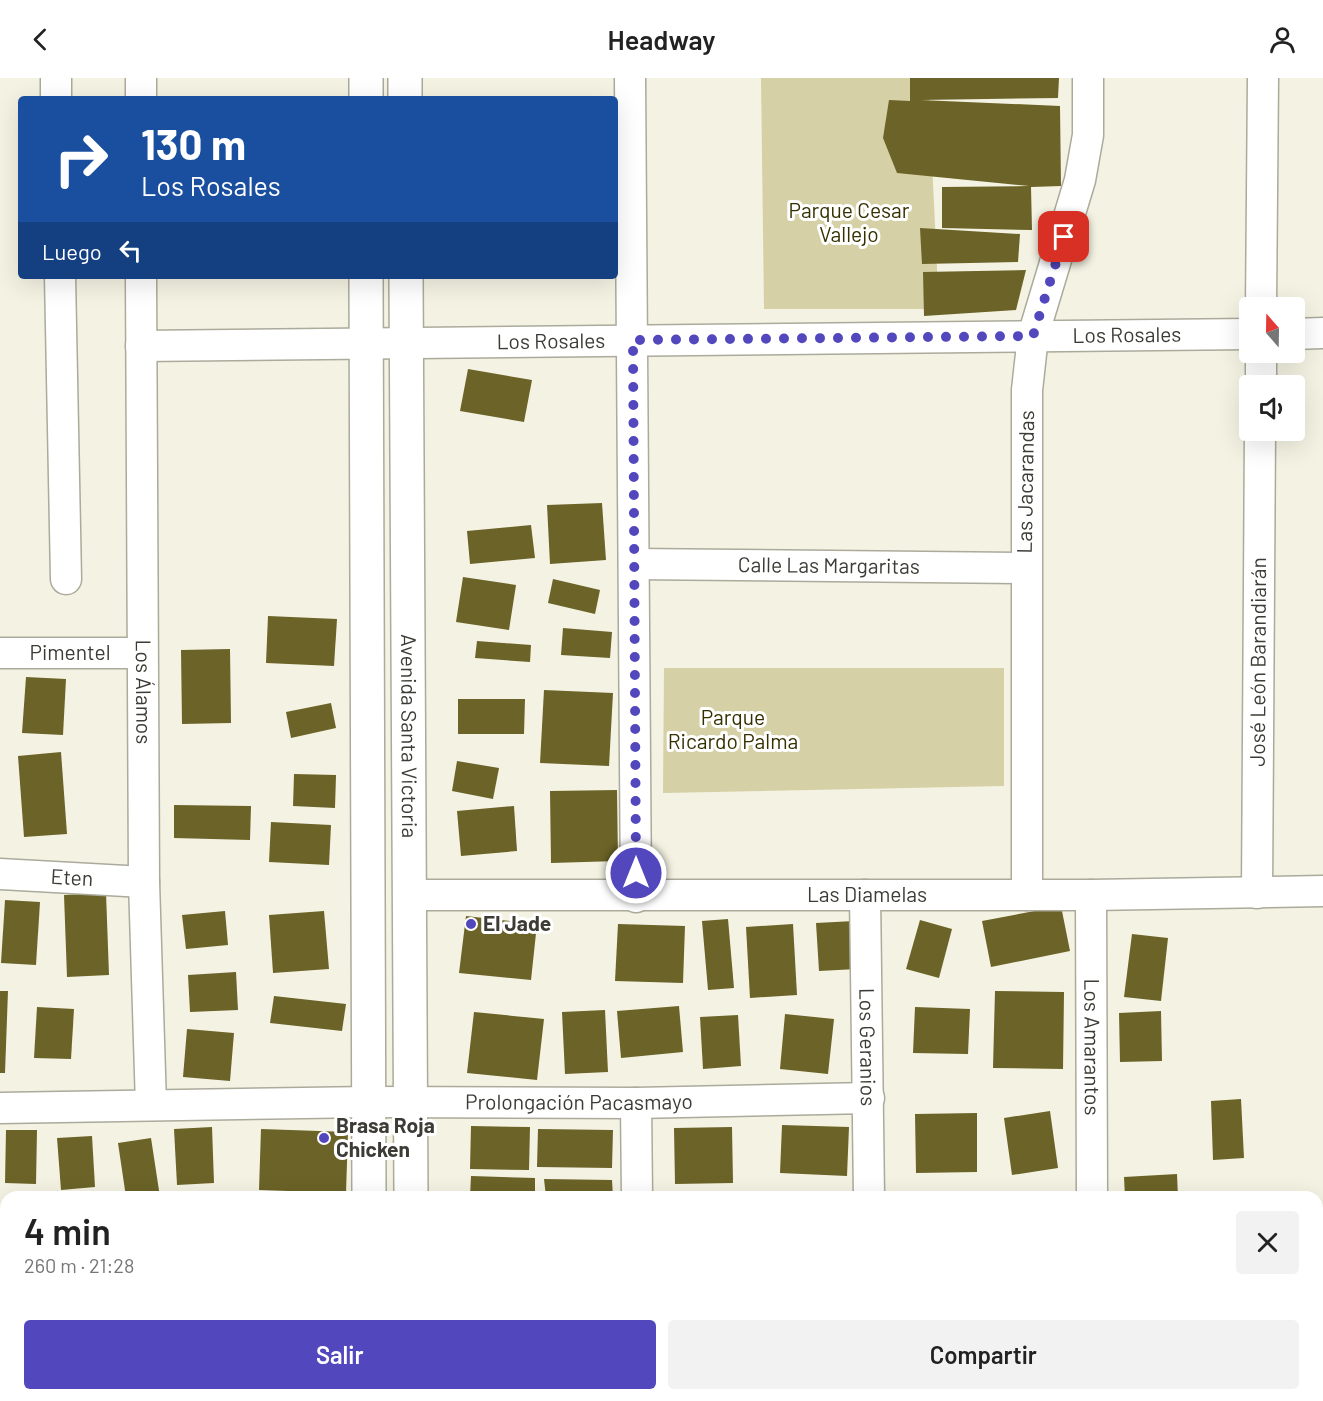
<!DOCTYPE html>
<html lang="es">
<head>
<meta charset="utf-8">
<style>
	body { margin:0; font-family:Barlow,sans-serif; background:#f2f2f2; color:#222; height:100vh; display:flex; flex-direction:column; font-size:22px; white-space:nowrap }
	* { box-sizing:border-box; margin:0 }
	p { font-size:20px; color:#767676 }
	.icon { flex:none; width:33px; height:33px; fill:none; stroke:currentColor; stroke-width:2; stroke-linecap:round; stroke-linejoin:round }
	.map { position:relative; flex:1; overflow:hidden }
	.panel { position:absolute; left:0px; top:1113px; width:1323px; height:210px; display:flex; flex-direction:column; background:#fff; border-radius:18px 18px 0 0; box-shadow:0 6px 24px #0002 }
	.panel>* { flex:none }
	.guide { position:absolute; left:18px; top:18px; width:600px; height:183px; border-radius:6px; box-shadow:0 6px 24px #0002; background:#1a4fa0; color:#fff; overflow:hidden }
	.needle { width:39px; rotate:340deg }
	.tools { position:absolute; left:1239px; top:219px; display:grid; gap:12px }
	.tools a { display:grid; place-items:center; width:66px; height:66px; border-radius:6px; background:#fff; box-shadow:0 6px 24px #0002; font-size:30px }
	.pin { position:absolute; display:grid; place-items:center; width:51px; height:51px; color:#fff; margin:-26px; border-radius:12px; box-shadow:0 3px 9px #0006 }
	.me { position:absolute; width:66px; margin:-33px; rotate:0deg; stroke-linejoin:round; filter:drop-shadow(0 0 4px #0008) }
	.turn { display:flex; align-items:center; gap:21px; height:126px; padding:0 24px; font-size:27px }
	.turn .icon { width:78px; height:78px; stroke-width:2.5 }
	.turn b { display:block; font-size:42px; line-height:51px }
	.then { display:flex; align-items:center; height:57px; padding:0 24px; background:#0003; gap:12px; font-size:22px }
	.round { display:grid; place-items:center; flex:none; width:63px; height:63px; border-radius:6px; background:#f2f2f2 }
	.head { display:flex; align-items:center; justify-content:space-between; height:102px; padding:0 24px }
	h1 { font-size:36px; font-weight:600; line-height:45px }
	.action { display:flex; gap:12px; margin-top:auto; padding:12px 24px }
	.action a { flex:1; height:69px; border-radius:6px; background:#5347be; color:#fff; font-size:24px; font-weight:600; line-height:69px; text-align:center }
	.action a+a { background:#f2f2f2; color:#222 }
	header { display:flex; justify-content:space-between; align-items:center; height:78px; padding:0 24px; background:#fff; font-size:27px; font-weight:600 }
	.map>svg:first-child { display:block }
</style>
</head>
<body>
<header><svg class="icon" aria-label="back" viewBox="0 0 24 24"><path d="M15 5l-7 7 7 7"/></svg>Headway<svg class="icon" aria-label="person" viewBox="0 0 24 24"><circle cx="12" cy="8" r="4"/><path d="M4 21q1-7 8-7t8 7"/></svg></header>
<div class="map">
<svg width="1323" height="1323" viewBox="0 0 1323 1323">
	<rect width="100%" height="100%" fill="#f4f3e3"/>
	<!-- green -->
	<g fill="#d5d0a5">
		<path d="M761 0H928L939 231H764Z"/>
		<path d="M664 590H1004V708L663 715Z"/>
		<path d="M0 1252H6V1317H41V1323H0Z"/>
	</g>
	<!-- building -->
	<g fill="#6b6327">
		<path d="M910 0H1059L1058 20 920 22 1060 28 1061 108 1031 109 1032 152 942 150V109L1029 108 897 95 883 60 889 22 910 23Z"/>
		<path d="M920 150 1020 156 1018 184 922 186Z"/>
		<path d="M1026 192 1016 232 924 238 923 194Z"/>
		<path d="M468 291 532 302 524 344 460 333Z"/>
		<path d="M602 425 606 482 550 486 547 427Z"/>
		<path d="M531 447 535 480 470 486 467 453Z"/>
		<path d="M463 499 516 507 509 552 456 544Z"/>
		<path d="M553 501 600 512 595 536 548 525Z"/>
		<path d="M268 538 337 541 334 588 266 585Z"/>
		<path d="M563 550 612 554 610 580 561 577Z"/>
		<path d="M477 563 531 567 530 584 475 580Z"/>
		<path d="M230 571 231 645 182 646 181 572Z"/>
		<path d="M26 599 66 601 63 657 22 655Z"/>
		<path d="M544 612 613 615 609 688 540 685Z"/>
		<path d="M458 621H525L524 656H458Z"/>
		<path d="M331 625 336 650 291 660 286 634Z"/>
		<path d="M61 674 67 756 24 759 18 678Z"/>
		<path d="M457 683 499 690 493 721 452 713Z"/>
		<path d="M294 696 336 697 335 730 293 728Z"/>
		<path d="M617 712 618 783 551 785 550 713Z"/>
		<path d="M174 727 251 728 250 762 174 760Z"/>
		<path d="M514 728 517 773 461 778 457 733Z"/>
		<path d="M271 744 331 747 329 787 269 784Z"/>
		<path d="M106 815 109 897 67 899 64 817Z"/>
		<path d="M5 822 40 824 36 887 1 885Z"/>
		<path d="M1061 828 1070 873 991 889 982 843Z"/>
		<path d="M225 833 228 867 186 871 182 837Z"/>
		<path d="M324 833 329 891 273 895 269 837Z"/>
		<path d="M466 838 537 846 531 902 459 895Z"/>
		<path d="M728 841 734 910 708 912 702 843Z"/>
		<path d="M920 842 952 851 939 900 906 891Z"/>
		<path d="M854 843 857 891 819 893 816 845Z"/>
		<path d="M618 846 685 848 683 905 615 903Z"/>
		<path d="M793 846 797 917 750 920 746 849Z"/>
		<path d="M1132 856 1168 860 1161 923 1124 919Z"/>
		<path d="M236 894 238 932 190 934 188 897Z"/>
		<path d="M0 913H8L5 995H0Z"/>
		<path d="M995 913 1064 914 1063 991 993 990Z"/>
		<path d="M274 918 346 926 342 953 270 945Z"/>
		<path d="M679 928 683 974 621 980 617 933Z"/>
		<path d="M37 929 74 931 71 981 34 980Z"/>
		<path d="M915 929 970 931 968 976 913 975Z"/>
		<path d="M605 932 608 994 565 996 562 934Z"/>
		<path d="M1161 933 1162 983 1120 984 1119 935Z"/>
		<path d="M474 934 544 941 537 1002 467 995Z"/>
		<path d="M785 936 834 941 828 996 780 991Z"/>
		<path d="M738 937 741 988 703 991 700 939Z"/>
		<path d="M187 951 234 955 230 1003 183 999Z"/>
		<path d="M1241 1021 1244 1080 1213 1082 1211 1023Z"/>
		<path d="M1050 1033 1058 1090 1012 1097 1004 1040Z"/>
		<path d="M977 1035V1094L916 1095 915 1036Z"/>
		<path d="M782 1047 849 1049 847 1098 780 1095Z"/>
		<path d="M471 1048 530 1049 529 1092 470 1091Z"/>
		<path d="M212 1049 214 1105 177 1107 174 1051Z"/>
		<path d="M732 1049 733 1105 675 1106 674 1050Z"/>
		<path d="M261 1051 348 1054 346 1115 259 1112Z"/>
		<path d="M538 1051 613 1052 612 1090 537 1089Z"/>
		<path d="M6 1052H37L36 1106 5 1105Z"/>
		<path d="M92 1058 95 1109 61 1112 57 1060Z"/>
		<path d="M151 1060 160 1119H126L118 1065Z"/>
		<path d="M1177 1096 1178 1119H1125L1124 1099Z"/>
		<path d="M471 1098 535 1100V1119H470Z"/>
		<path d="M544 1101 612 1102 613 1119H546Z"/>
		<path d="M1070 1114V1119H1027V1115Z"/>
		<path d="M986 1116V1119H916V1117Z"/>
		<path d="M0 1142 6 1143V1200L0 1199Z"/>
		<path d="M188 1317H286L285 1323H216L188 1321Z"/>
		<path d="M293 1317H344V1323H294Z"/>
		<path d="M467 1317H560L573 1322 467 1323Z"/>
		<rect x="579" y="1317" width="41" height="6"/>
		<path d="M768 1317H833L832 1323H767Z"/>
		<rect x="903" y="1317" width="48" height="6"/>
		<path d="M1012 1317H1080L1079 1323H1012Z"/>
		<path d="M1177 1317V1323H1120V1318Z"/>
	</g>
	<g fill="none" stroke-linecap="round" stroke-linejoin="round">
		<defs>
			<g id="minor">
				<path d="M56 0V21"/>
				<path d="M141 0V21"/>
				<path d="M630 0 636 819"/>
				<path d="M60 198 66 501"/>
				<path id="s1" d="M141 198 144 804 151 1027"/>
				<path d="M1261 230 1263 0"/>
				<path d="M1294 256 1323 255"/>
				<path id="s2" d="M141 268 1250 256"/>
				<path d="M1261 308V274"/>
				<path id="s3" d="M634 486 1025 490"/>
				<path id="s4" d="M0 575H142"/>
				<path id="s5" d="M0 796 144 804"/>
				<path id="s6" d="M1257 815 1260 352"/>
				<path id="s7" d="M411 817H1091L1323 813"/>
				<path id="s8" d="M865 817 869 1119"/>
				<path d="M1027 817V312L1033 258 1080 102 1088 57V0"/>
				<path id="s9" d="M1091 817 1092 1119"/>
				<path d="M636 1025 637 1119"/>
				<path id="s10" d="M0 1030 369 1024 636 1025 869 1020"/>
				<path d="M0 1230H6"/>
				<path d="M639 1317V1323"/>
				<path d="M1093 1317V1323"/>
				<path d="M152 1323V1317"/>
				<path d="M869 1323V1317"/>
			</g>
			<g id="major">
				<path d="M405 0V21"/>
				<path d="M366 21V0"/>
				<path d="M366 198 369 1119"/>
				<path id="s11" d="M406 198 411 1119"/>
				<path d="M370 1317V1323"/>
				<path d="M411 1317V1323"/>
			</g>
		</defs>
		<!-- minor casing -->
		<use href="#minor" stroke="#abaa9b" stroke-width="33"/>
		<!-- major casing -->
		<use href="#major" stroke="#abaa9b" stroke-width="36"/>
		<!-- minor -->
		<use href="#minor" stroke="#fff" stroke-width="30"/>
		<!-- major -->
		<use href="#major" stroke="#fff" stroke-width="33"/>
	</g>
	<g fill="none" stroke-linecap="round" stroke-linejoin="round">
		<!-- route -->
		<path stroke="#5347be" stroke-width="10" stroke-dasharray="0 18" d="M636 795 633 262 1033 258 1064 159"/>
	</g>
	<!-- markers -->
	<g fill="#5347be" stroke="#fff" stroke-width="2">
		<circle cx="471" cy="846" r="6"/>
		<circle cx="324" cy="1060" r="6"/>
	</g>
	<g text-anchor="middle" stroke-width="6" stroke-linejoin="round" paint-order="stroke">
		<!-- park labels -->
		<g font-size="21" fill="#363000" stroke="#fff">
			<text x="849" y="140">Parque Cesar<tspan x="849" dy="24">Vallejo</tspan></text>
			<text x="733" y="647">Parque<tspan x="733" dy="24">Ricardo Palma</tspan></text>
		</g>
		<!-- street labels -->
		<g font-size="21" fill="#3c3b35" stroke="#fff">
			<text dy="7" stroke="none"><textPath href="#s2" startOffset="986">Los Rosales</textPath></text>
			<text dy="7" stroke="none"><textPath href="#s2" startOffset="410">Los Rosales</textPath></text>
			<text transform="translate(1026 404) rotate(-89)" y="7">Las Jacarandas</text>
			<text dy="7" stroke="none"><textPath href="#s3" startOffset="195">Calle Las Margaritas</textPath></text>
			<text dy="7" stroke="none"><textPath href="#s4" startOffset="70">Pimentel</textPath></text>
			<text dy="7" stroke="none"><textPath href="#s6" startOffset="231">José León Barandiarán</textPath></text>
			<text dy="7" stroke="none"><textPath href="#s1" startOffset="416">Los Álamos</textPath></text>
			<text dy="7" stroke="none"><textPath href="#s11" startOffset="460">Avenida Santa Victoria</textPath></text>
			<text dy="7" stroke="none"><textPath href="#s5" startOffset="72">Eten</textPath></text>
			<text dy="7" stroke="none"><textPath href="#s7" startOffset="456">Las Diamelas</textPath></text>
			<text dy="7" stroke="none"><textPath href="#s8" startOffset="152">Los Geranios</textPath></text>
			<text dy="7" stroke="none"><textPath href="#s9" startOffset="152">Los Amarantos</textPath></text>
			<text dy="7" stroke="none"><textPath href="#s10" startOffset="579">Prolongación Pacasmayo</textPath></text>
		</g>
		<!-- poi labels -->
		<g font-size="21" font-weight="bold" fill="#3c3b35" stroke="#fff" text-anchor="start">
			<text x="483" y="853">El Jade</text>
			<text x="336" y="1055">Brasa Roja<tspan x="336" dy="24">Chicken</tspan></text>
		</g>
	</g>
</svg>
<div class="tools">
<a><svg class="needle" viewBox="-14 -14 28 28"><path d="M0-13l5 13h-10z" fill="#e53935"/><path d="M0 13l5-13h-10z" fill="#767676"/></svg></a>
<a><svg class="icon" aria-label="sound" viewBox="0 0 24 24"><path d="M4 9h4l5-4v14l-5-4H4zM17 9q2 3 0 6"/></svg></a>
</div>
<div class="pin" style="left:1064px;top:159px;background:#d93025"><svg class="icon" aria-label="arrive" viewBox="0 0 24 24"><path d="M6 21V4h12l-3 4 3 4H6"/></svg></div>
<svg class="me" style="left:636px;top:795px" viewBox="-20 -20 40 40"><circle r="17" fill="#5347be" stroke="#fff" stroke-width="3"/><path d="M0-11L8 9 0 5-8 9z" fill="#fff"/></svg>
<div class="guide">
<div class="turn"><svg class="icon" aria-label="right" viewBox="0 0 24 24"><path d="M7 20v-9h11M14 6l5 5-5 5"/></svg><div><b>130 m</b>Los Rosales</div></div>
<div class="then">Luego<svg class="icon" aria-label="left" viewBox="0 0 24 24"><path d="M17 20v-9H6M10 6l-5 5 5 5"/></svg></div>
</div>
<section class="panel">
<div class="head"><div><h1>4 min</h1><p>260 m · 21:28</p></div><a class="round"><svg class="icon" aria-label="close" viewBox="0 0 24 24"><path d="M6 6l12 12M18 6L6 18"/></svg></a></div>
<div class="action"><a>Salir</a><a>Compartir</a></div>
</section>
</div>
</body>
</html>
